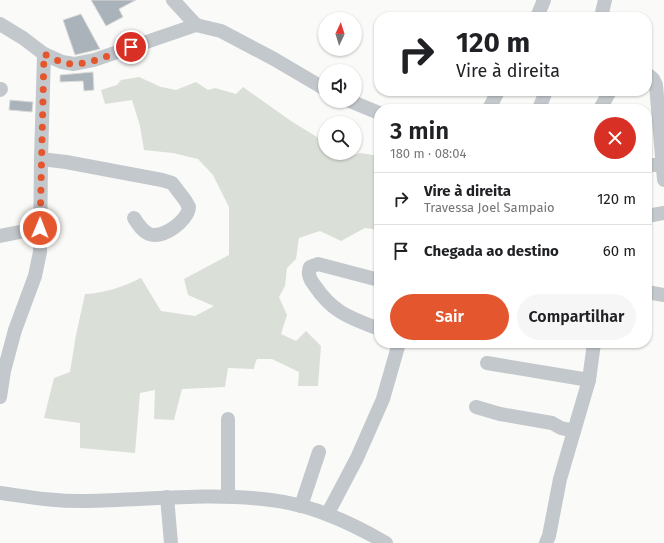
<!DOCTYPE html>
<html lang="pt">
<head>
<meta charset="utf-8">
<style>
	body { margin:0; font-family:"Fira Sans",sans-serif; background:#f6f6f6; color:#202124; height:100vh; display:flex; flex-direction:column; font-size:15px; white-space:nowrap }
	* { box-sizing:border-box; margin:0 }
	p { font-size:13px; color:#757577 }
	.icon { flex:none; width:22px; height:22px; fill:none; stroke:currentColor; stroke-width:2; stroke-linecap:round; stroke-linejoin:round }
	.map { position:relative; flex:1; overflow:hidden }
	.details { position:absolute; left:374px; top:104px; width:278px; height:244px; display:flex; flex-direction:column; background:#fff; border-radius:16px; box-shadow:0 1px 3px #0004 }
	.details>* { flex:none }
	.top-card { position:absolute; left:374px; top:12px; width:278px; height:84px; border-radius:16px; box-shadow:0 1px 3px #0004; background:#fff; color:#202124; overflow:hidden }
	.needle { width:26px; rotate:4deg }
	.buttons { position:absolute; left:318px; top:12px; display:grid; gap:8px }
	.buttons a { display:grid; place-items:center; width:44px; height:44px; border-radius:50%; background:#fff; box-shadow:0 1px 3px #0004; font-size:20px }
	.pin { position:absolute; display:grid; place-items:center; width:34px; height:34px; color:#fff; margin:-17px; border:2px solid #fff; border-radius:50%; box-shadow:0 1px 4px #0007 }
	.me { position:absolute; width:44px; margin:-22px; rotate:1deg; stroke-linejoin:round; filter:drop-shadow(0 0 3px #0008) }
	.turn { display:flex; align-items:center; gap:14px; height:84px; padding:0 16px; font-size:18px }
	.turn .icon { width:52px; height:52px; stroke-width:2.5 }
	.turn b { display:block; font-size:28px; line-height:34px }
	.round { display:grid; place-items:center; flex:none; width:42px; height:42px; border-radius:21px; background:#f6f6f6 }
	.head { display:flex; align-items:center; justify-content:space-between; height:68px; padding:0 16px }
	h1 { font-size:24px; font-weight:600; line-height:30px }
	.primary-button { display:flex; gap:8px; margin-top:auto; padding:8px 16px }
	.primary-button a { flex:1; height:46px; border-radius:24px; background:#e4572e; color:#fff; font-size:16px; font-weight:600; line-height:46px; text-align:center }
	.primary-button a+a { background:#f6f6f6; color:#202124 }
	ul { padding:0; list-style:none }
	li { display:flex; align-items:center; gap:12px; height:52px; padding:0 16px; border-top:1px solid #e0e0e0 }
	li div { flex:1 }
	li b { display:block; font-size:15px }
	li em { font-style:normal }
	.map>svg:first-child { display:block }
</style>
</head>
<body>
<div class="map">
<svg width="664" height="543" viewBox="0 0 664 543">
	<rect width="100%" height="100%" fill="#fafaf8"/>
	<!-- green -->
	<path fill="#dadfd7" d="M139 77 161 87 176 90 196 82 208 90 215 88 236 94 243 87 291 121 325 142V153H338L344 159 360 153 379 156V230L365 228 341 241 320 231 299 238 296 259 287 268 285 286 279 297 287 315 281 334 296 341 306 331 321 346 318 386H298L299 372 272 359H257L255 364 254 369 228 368 225 387 182 389 174 420 154 419 155 390 140 393 135 453 80 448V423L44 418 54 378 70 372 76 335 85 294C106 293 122 287 141 278L161 311 195 316 214 306 188 295 184 279 229 255V207L213 175 198 159 173 153 144 150 140 126 132 100 105 104 101 90 117 85 121 80Z"/>
	<!-- building -->
	<g fill="#aab3b9" stroke="#dcdcda">
		<path d="M91 0H136L119 9 123 17 106 26Z"/>
		<path d="M81 14 100 49 75 55 63 20Z"/>
		<path d="M93 72 94 90 84 91 83 81 60 82V75Z"/>
		<path d="M10 100 33 102 32 112 9 110Z"/>
	</g>
	<g fill="none" stroke-linecap="round" stroke-linejoin="round">
		<!-- minor -->
		<g stroke="#c3c8cc" stroke-width="14">
			<path d="M173 0 196 25"/>
			<path d="M537 17 544 0"/>
			<path d="M601 17 605 0"/>
			<path d="M0 24 23 38 44 54 62 62 74 64 94 60 196 25"/>
			<path d="M196 25 221 31 274 59 325 89"/>
			<path d="M647 74 653 79 656 85 664 180"/>
			<path d="M0 90 1 89"/>
			<path d="M350 101 379 113"/>
			<path d="M489 109 498 91"/>
			<path d="M539 109 546 91"/>
			<path d="M600 109 610 91"/>
			<path d="M41 159 66 162 162 180 172 183 185 200 189 207C188 221 163 239 149 234 142 231 138 224 134 218"/>
			<path d="M647 165H663"/>
			<path d="M647 216 664 213"/>
			<path d="M0 236 40 228"/>
			<path d="M379 280 318 264 310 267C307 274 310 280 315 286 333 313 351 318 379 329"/>
			<path d="M647 292 664 295"/>
			<path d="M487 363 589 380"/>
			<path d="M0 397 4 371 15 330 35 276 40 252 41 159 44 54"/>
			<path d="M476 407 500 414 552 423 561 428 574 431"/>
			<path d="M0 493C29 497 57 502 87 501 148 500 210 492 271 500 313 505 351 523 386 543"/>
			<path d="M228 496V419"/>
			<path d="M167 497 171 543"/>
			<path d="M301 506 319 452"/>
			<path d="M328 513 357 458 383 399 399 343"/>
			<path d="M546 543 549 536 560 479 589 380 594 343"/>
		</g>
	</g>
	<g fill="none" stroke-linecap="round" stroke-linejoin="round">
		<!-- route -->
		<path stroke="#e4572e" stroke-width="7" stroke-dasharray="0 12.6" d="M40 228 44 54C50 57 56 60 61 62 84 69 111 54 131 47"/>
	</g>
</svg>
<div class="buttons">
<a><svg class="needle" viewBox="-14 -14 28 28"><path d="M0-13l5 13h-10z" fill="#e53935"/><path d="M0 13l5-13h-10z" fill="#757577"/></svg></a>
<a><svg class="icon" aria-label="sound" viewBox="0 0 24 24"><path d="M4 9h4l5-4v14l-5-4H4zM17 9q2 3 0 6"/></svg></a>
<a><svg class="icon" aria-label="search" viewBox="0 0 24 24"><circle cx="10" cy="10" r="6"/><path d="M15 15l6 6"/></svg></a>
</div>
<div class="pin" style="left:131px;top:47px;background:#d93025"><svg class="icon" aria-label="arrive" viewBox="0 0 24 24"><path d="M6 21V4h12l-3 4 3 4H6"/></svg></div>
<svg class="me" style="left:40px;top:228px" viewBox="-20 -20 40 40"><circle r="17" fill="#e4572e" stroke="#fff" stroke-width="3"/><path d="M0-11L8 9 0 5-8 9z" fill="#fff"/></svg>
<div class="top-card">
<div class="turn"><svg class="icon" aria-label="right" viewBox="0 0 24 24"><path d="M7 20v-9h11M14 6l5 5-5 5"/></svg><div><b>120 m</b>Vire à direita</div></div>
</div>
<section class="details">
<div class="head"><div><h1>3 min</h1><p>180 m · 08:04</p></div><a class="round" style="background:#d93025;color:#fff"><svg class="icon" aria-label="close" viewBox="0 0 24 24"><path d="M6 6l12 12M18 6L6 18"/></svg></a></div>
<ul>
<li><svg class="icon" aria-label="right" viewBox="0 0 24 24"><path d="M7 20v-9h11M14 6l5 5-5 5"/></svg><div><b>Vire à direita</b><p>Travessa Joel Sampaio</p></div><em>120 m</em></li>
<li><svg class="icon" aria-label="arrive" viewBox="0 0 24 24"><path d="M6 21V4h12l-3 4 3 4H6"/></svg><div><b>Chegada ao destino</b></div><em>60 m</em></li>
</ul>
<div class="primary-button"><a>Sair</a><a>Compartilhar</a></div>
</section>
</div>
</body>
</html>
